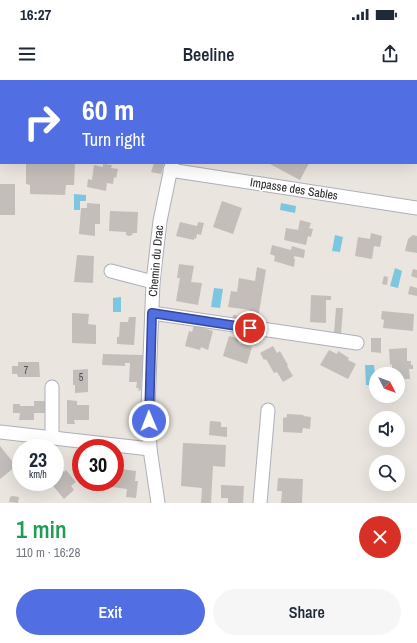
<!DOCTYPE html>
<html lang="en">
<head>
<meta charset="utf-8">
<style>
	body { margin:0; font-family:"Archivo Narrow",sans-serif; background:#f6f6f7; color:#1f2937; height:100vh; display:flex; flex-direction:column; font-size:15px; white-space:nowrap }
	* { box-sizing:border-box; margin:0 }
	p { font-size:13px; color:#747a83 }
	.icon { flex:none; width:22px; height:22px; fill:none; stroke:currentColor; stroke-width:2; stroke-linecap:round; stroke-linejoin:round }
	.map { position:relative; height:423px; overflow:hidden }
	.sheet { display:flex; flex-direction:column; background:#fff; flex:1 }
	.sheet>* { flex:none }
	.top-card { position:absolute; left:0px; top:0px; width:417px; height:84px; box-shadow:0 4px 16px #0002; background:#516ee3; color:#fff; overflow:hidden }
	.needle { width:26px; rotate:132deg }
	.buttons { position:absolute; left:369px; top:287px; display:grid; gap:8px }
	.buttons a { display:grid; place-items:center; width:36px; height:36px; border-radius:50%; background:#fff; box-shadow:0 4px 16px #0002; font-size:20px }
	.speed { position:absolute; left:12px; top:359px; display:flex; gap:8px; font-size:20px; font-weight:700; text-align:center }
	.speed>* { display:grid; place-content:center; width:52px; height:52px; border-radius:50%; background:#fff; box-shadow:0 4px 16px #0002; line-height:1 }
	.speed small { font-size:10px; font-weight:400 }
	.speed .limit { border:6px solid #d22; background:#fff; color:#111 }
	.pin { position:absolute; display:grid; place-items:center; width:34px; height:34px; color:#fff; margin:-17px; border:2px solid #fff; border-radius:50%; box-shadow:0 1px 4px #0007 }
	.me { position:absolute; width:44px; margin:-22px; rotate:359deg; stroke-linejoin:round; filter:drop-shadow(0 0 3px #0008) }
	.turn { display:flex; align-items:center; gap:14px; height:84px; padding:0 16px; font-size:18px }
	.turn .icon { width:52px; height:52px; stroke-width:2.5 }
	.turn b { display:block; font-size:28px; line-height:34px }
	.round { display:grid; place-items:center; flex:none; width:42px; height:42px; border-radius:21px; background:#f6f6f7 }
	.overview { display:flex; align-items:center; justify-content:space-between; height:68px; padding:0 16px }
	h1 { font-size:24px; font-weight:600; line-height:30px; color:#1e9e55 }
	.button { display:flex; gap:8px; margin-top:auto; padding:8px 16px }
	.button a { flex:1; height:46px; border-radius:24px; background:#516ee3; color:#fff; font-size:16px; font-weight:600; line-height:46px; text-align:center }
	.button a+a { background:#f6f6f7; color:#1f2937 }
	.status { display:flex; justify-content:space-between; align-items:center; height:28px; padding:0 20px; background:#fff; direction:ltr }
	.status svg { height:11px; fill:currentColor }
	header { display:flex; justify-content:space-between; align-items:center; height:52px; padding:0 16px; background:#fff; font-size:18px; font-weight:600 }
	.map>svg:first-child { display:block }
</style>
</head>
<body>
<div class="status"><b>16:27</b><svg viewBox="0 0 49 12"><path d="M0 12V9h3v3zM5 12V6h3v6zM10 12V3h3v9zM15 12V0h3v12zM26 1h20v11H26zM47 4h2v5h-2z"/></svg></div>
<header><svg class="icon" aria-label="menu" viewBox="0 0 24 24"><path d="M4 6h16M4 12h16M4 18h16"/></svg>Beeline<svg class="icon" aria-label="share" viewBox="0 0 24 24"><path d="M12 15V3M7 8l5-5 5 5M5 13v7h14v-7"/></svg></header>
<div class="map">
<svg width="417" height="423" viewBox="0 0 417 423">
	<rect width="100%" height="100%" fill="#eae5de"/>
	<!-- water -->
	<g fill="#7dc6df">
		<path d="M74 114 86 115V121H80V130H74Z"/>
		<path d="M281 123 296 126 295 133 280 130Z"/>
		<path d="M335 155 343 157 340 172 332 171Z"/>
		<path d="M395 188 402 191 398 208 390 206Z"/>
		<path d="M214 208 223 209 220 228 211 227Z"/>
		<path d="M121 217V232H113V218Z"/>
		<path d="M365 285H374L376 305H366Z"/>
	</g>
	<!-- building -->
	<g fill="#c3beba">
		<path d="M26 83H75L74 105H66L65 115 30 114V105L26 104Z"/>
		<path d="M154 83H164L161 94 151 92Z"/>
		<path d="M271 83H309L300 100 270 84Z"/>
		<path d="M103 84 112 85 111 88 118 89 116 98 114 97 113 104 107 103 106 111 87 107 88 99 92 100 94 85 103 87Z"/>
		<rect x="0" y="104" width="15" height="31"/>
		<path d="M222 121 242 128 233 154 213 147Z"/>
		<path d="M87 123 100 124V144H95V156L79 154 81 128H87Z"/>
		<path d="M110 131 138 132 137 153H133L132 155 129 156 126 155V152L109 151Z"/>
		<path d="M300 140 311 143 309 148 313 149 311 157 308 156 306 165 284 160 286 148 298 150Z"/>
		<path d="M180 142 197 146 198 142 204 143 201 155 197 154 196 159 194 158V160L176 156Z"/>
		<path d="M371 153 382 156 380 167 374 166 372 179 355 176 358 157 370 159Z"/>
		<path d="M413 155 417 156V173L405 171 408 159Z"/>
		<path d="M272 165 291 170 292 166 305 170 304 178 294 176V179H295L294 187 274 181 275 176 270 174Z"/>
		<path d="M77 175 94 176 93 203 74 202Z"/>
		<path d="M179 184 194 186 191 202 202 203 198 225 176 221 180 198H177Z"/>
		<path d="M257 187 266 190 257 245 243 243 244 237 249 238 250 230 228 227 231 211 237 212 239 198 255 201Z"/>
		<path d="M413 189 417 190V198L411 196Z"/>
		<path d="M384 196 388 197 387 205 382 204Z"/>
		<path d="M410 206 417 208V216L408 214Z"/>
		<path d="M311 215 331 216V220H326V243L310 242Z"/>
		<path d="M336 228H343L341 254 334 253Z"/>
		<path d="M382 231 414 234 413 251 383 248 384 240 381 239Z"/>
		<path d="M72 233 89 234 88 244 96 245V264L72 263Z"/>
		<path d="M233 235 241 236 240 241 232 240Z"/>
		<path d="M129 237H136L134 265 117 264V257H119L120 242H128Z"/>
		<path d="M194 245 213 251 208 270 201 267 200 270 185 266 189 251 192 252Z"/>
		<path d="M229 256 239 259V263L252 267 247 284 223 276Z"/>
		<path d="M371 258H381V273L371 272Z"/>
		<path d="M273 266 277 273 280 271 288 285 287 286 293 296 283 302 277 292 274 293 266 279 264 280 260 273Z"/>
		<path d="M407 268V281H411V285H413V289H409L410 299H398V294H389L392 291V284L390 285 389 269Z"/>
		<path d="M329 270 337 274 338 271 349 278 348 280 356 284 348 299 320 285Z"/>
		<path d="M103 274 143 275 141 310 138 311 139 308H136L137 302H129L130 283H125V286L102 285Z"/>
		<path d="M18 282H39L40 297H18L17 294H12V286H18Z"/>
		<path d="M88 289V312L75 313V305H73V290Z"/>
		<path d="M67 320 77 321V325H89V340H74L75 344H67Z"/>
		<path d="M34 321H44L46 323V333H34V340H19L20 333H13V324H20V326H34Z"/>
		<path d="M287 334 304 335 303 336 311 337 310 349 303 348 302 353 283 352V338L287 337Z"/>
		<path d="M210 341 221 342V347H227V357L209 355Z"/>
		<path d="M183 363 226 365 225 387 213 386 211 423H201L202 408 181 406Z"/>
		<path d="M0 366 16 386 0 399Z"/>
		<path d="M55 380 60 381V387L64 392 66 390 76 402 71 406 74 410 64 419 50 402H55Z"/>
		<path d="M115 380 122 381V387L120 388 121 389 136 391 135 401H138L136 418 126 417 127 409 112 407 113 402H115Z"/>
		<path d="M278 398 303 399 302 423H281L282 411H277Z"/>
		<path d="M221 405 244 406 243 423H228V418H221Z"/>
		<path d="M12 416 19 417 18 423 9 422 10 417Z"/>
	</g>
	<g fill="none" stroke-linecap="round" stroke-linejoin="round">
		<defs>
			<g id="minor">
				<path d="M209 1 213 0"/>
				<path d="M0 59 1 58"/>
				<path d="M170 90 417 128"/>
				<path d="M111 191 153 202"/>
				<path d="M152 233 357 263"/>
				<path d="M52 307V358"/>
				<path d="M0 352 150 369"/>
				<path d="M158 423 150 369 148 327 153 202 160 141 172 83"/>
				<path d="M260 423 268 330"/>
			</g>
		</defs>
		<!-- minor casing -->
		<use href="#minor" stroke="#aeb0b9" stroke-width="15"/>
		<!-- minor -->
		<use href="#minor" stroke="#fff" stroke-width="13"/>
	</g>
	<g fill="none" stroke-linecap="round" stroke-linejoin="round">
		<defs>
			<path id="route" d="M149 341 152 233 250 248"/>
		</defs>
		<!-- route casing -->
		<use href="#route" stroke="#354894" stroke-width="10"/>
		<!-- route -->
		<use href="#route" stroke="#516ee3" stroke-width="7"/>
	</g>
	<g text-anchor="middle" stroke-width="3" stroke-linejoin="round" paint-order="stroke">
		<!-- number labels -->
		<g font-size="10" fill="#504f4e">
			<text x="26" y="294">7</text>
			<text x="81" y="301">5</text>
		</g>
		<!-- street labels -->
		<g font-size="12" fill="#2a2a2a" stroke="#fff">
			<text transform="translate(294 109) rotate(9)" y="4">Impasse des Sables</text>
			<text transform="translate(156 181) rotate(-85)" y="4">Chemin du Drac</text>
		</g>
	</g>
</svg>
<div class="buttons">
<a><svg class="needle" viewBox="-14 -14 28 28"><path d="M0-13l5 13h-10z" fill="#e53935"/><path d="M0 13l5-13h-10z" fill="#747a83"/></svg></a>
<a><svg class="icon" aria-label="sound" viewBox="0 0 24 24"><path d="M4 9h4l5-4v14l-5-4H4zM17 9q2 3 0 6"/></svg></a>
<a><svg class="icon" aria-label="search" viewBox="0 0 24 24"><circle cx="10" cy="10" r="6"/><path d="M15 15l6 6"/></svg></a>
</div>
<div class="speed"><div>23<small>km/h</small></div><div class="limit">30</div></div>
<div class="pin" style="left:250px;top:248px;background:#d93025"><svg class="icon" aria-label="arrive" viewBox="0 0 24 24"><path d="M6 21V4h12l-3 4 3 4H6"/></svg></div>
<svg class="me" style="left:149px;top:341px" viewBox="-20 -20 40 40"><circle r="17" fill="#516ee3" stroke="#fff" stroke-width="3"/><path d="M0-11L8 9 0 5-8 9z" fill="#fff"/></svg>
<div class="top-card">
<div class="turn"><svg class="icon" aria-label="right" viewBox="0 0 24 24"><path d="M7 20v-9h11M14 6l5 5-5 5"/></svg><div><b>60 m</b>Turn right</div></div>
</div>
</div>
<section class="sheet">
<div class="overview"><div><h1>1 min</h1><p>110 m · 16:28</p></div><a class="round" style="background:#d93025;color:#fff"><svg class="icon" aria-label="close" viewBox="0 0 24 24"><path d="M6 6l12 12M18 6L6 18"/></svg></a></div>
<div class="button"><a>Exit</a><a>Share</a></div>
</section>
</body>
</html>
